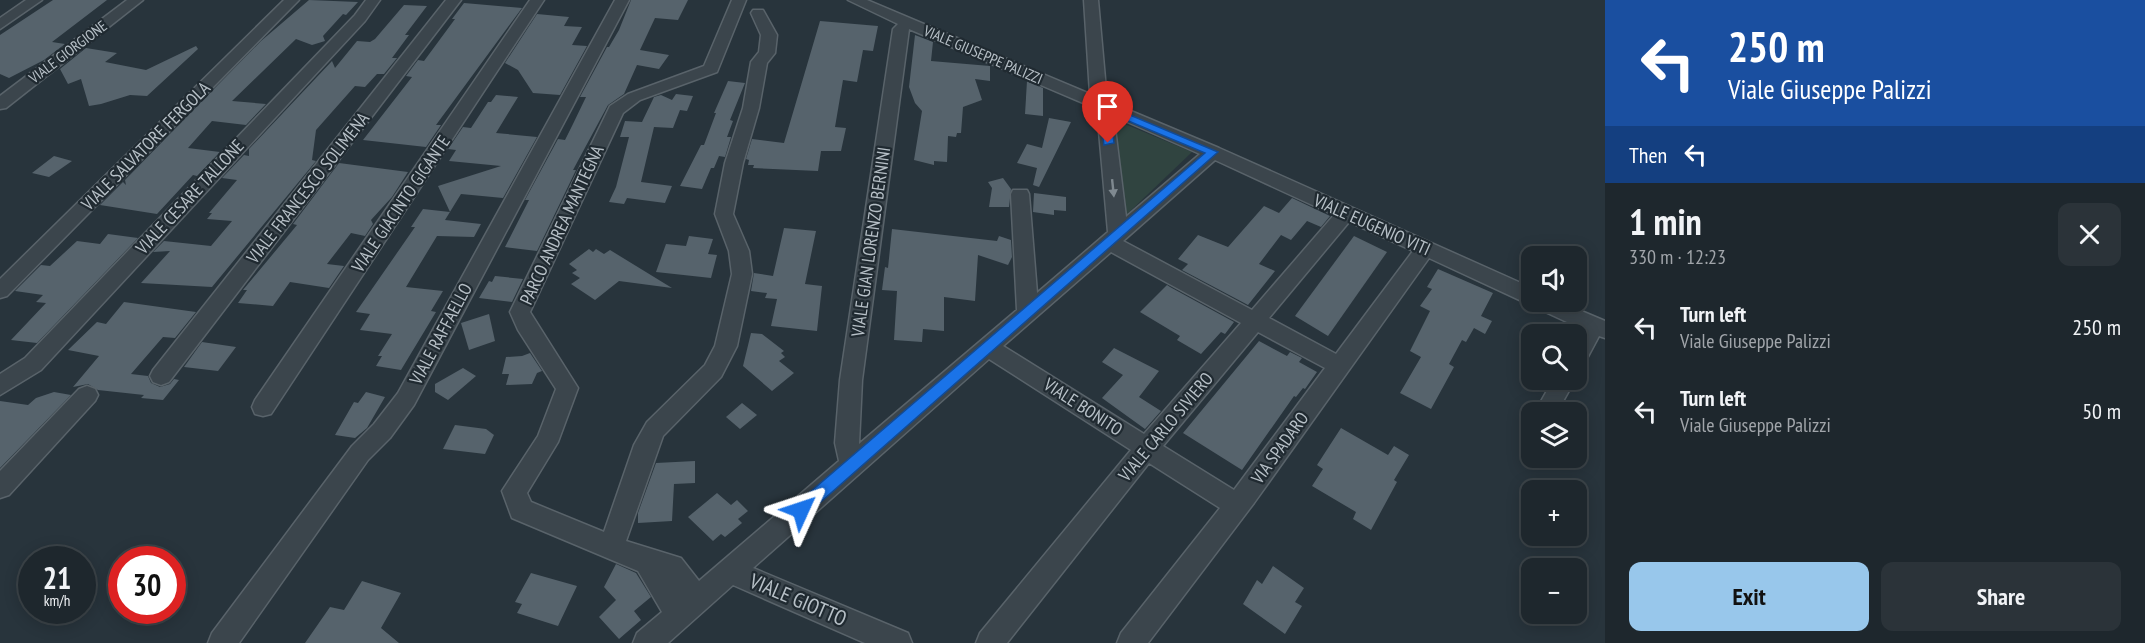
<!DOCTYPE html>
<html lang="en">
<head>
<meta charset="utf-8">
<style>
	body { margin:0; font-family:"PT Sans Narrow",sans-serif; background:#2b3339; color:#f1f3f6; height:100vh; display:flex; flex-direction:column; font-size:22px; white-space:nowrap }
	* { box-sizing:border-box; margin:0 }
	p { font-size:20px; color:#a1a5aa }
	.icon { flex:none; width:33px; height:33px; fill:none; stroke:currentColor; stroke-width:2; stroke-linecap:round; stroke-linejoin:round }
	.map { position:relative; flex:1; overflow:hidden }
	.details { display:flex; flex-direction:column; background:#1e272d; width:540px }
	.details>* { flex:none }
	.top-card { background:#1a4fa0; color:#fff; overflow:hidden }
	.buttons { position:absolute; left:1521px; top:246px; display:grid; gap:12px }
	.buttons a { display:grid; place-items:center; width:66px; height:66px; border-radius:12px; background:#1e272d; box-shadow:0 3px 15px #0003,0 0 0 2px #3c4449; font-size:30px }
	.speed { position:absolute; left:18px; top:546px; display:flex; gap:12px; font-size:30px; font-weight:700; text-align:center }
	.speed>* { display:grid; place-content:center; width:78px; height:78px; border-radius:50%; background:#1e272d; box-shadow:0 3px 15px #0003,0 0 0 2px #3c4449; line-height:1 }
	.speed small { font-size:15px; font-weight:400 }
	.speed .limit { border:9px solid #d22; background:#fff; color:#111 }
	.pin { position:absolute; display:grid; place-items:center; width:51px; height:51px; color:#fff; margin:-62px -26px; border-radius:50% 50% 50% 0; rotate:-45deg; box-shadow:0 0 6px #0007 }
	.pin .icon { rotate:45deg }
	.me { position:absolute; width:66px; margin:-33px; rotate:48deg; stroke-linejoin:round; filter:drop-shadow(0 0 4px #0008) }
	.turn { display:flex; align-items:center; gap:21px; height:126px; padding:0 24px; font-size:27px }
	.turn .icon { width:78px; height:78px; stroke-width:2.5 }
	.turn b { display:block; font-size:42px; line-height:51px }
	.then { display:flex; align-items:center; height:57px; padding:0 24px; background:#0003; gap:12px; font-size:22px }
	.round { display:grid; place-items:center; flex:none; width:63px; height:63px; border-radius:12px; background:#2b3339 }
	.headline { display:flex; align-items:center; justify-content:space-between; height:102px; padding:0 24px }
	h1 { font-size:36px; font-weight:800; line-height:45px }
	.button { display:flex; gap:12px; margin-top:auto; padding:12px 24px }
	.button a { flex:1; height:69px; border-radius:12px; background:#98c7eb; color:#111; font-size:24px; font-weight:800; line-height:69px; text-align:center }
	.button a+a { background:#2b3339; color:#f1f3f6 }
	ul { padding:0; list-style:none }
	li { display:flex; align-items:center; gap:18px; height:84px; padding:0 24px }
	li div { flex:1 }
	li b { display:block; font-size:22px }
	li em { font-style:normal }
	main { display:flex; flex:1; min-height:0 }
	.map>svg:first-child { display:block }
</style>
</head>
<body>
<main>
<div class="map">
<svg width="1605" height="643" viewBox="0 0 1605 643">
	<rect width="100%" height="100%" fill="#28343c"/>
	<!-- green -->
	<path fill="#304440" d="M1115 120 1192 152 1125 216 1119 210Z"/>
	<!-- building -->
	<g fill="#56636c">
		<path d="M53 0H107L52 42 65 44 44 60 9 78 0 74V35Z"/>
		<path d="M309 0 358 2 346 15 343 14 323 36 325 41 312 45 296 39 232 101 266 104 246 125 212 121 188 148 220 152 197 176 193 175 157 214 100 205 123 182 126 185 125 180 164 140 261 41Z"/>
		<path d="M631 0H688L678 20 655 18 640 50 669 55 659 69 637 65 624 94 608 105 573 170H576L537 251 505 247 529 200H525L558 139 565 140 572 126 586 97H580L607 47H609L619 30Z"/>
		<path d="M464 3 522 8 436 125H441L426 147 363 140 412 77 406 76 418 60 424 61 455 19H452Z"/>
		<path d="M404 5 427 6 405 35H409L392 58H397L384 74H377L365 87 355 86 316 130 312 160 316 161 212 287 141 283 170 251 153 252 164 241 211 246 232 221 207 219 212 213H209L237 180 222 178 244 155 249 156V149L332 61 335 68 357 41 370 42 375 39Z"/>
		<path d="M537 14 569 17 564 26 582 27 572 45 587 46 560 95 533 93 518 70 505 63Z"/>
		<path d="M820 21 878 26 873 51 863 50 857 82 843 80 835 127 846 128 841 151H821L818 171 753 168 754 165H748L749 160 746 159 752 139 784 143Z"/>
		<path d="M915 35 933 42 931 61 990 66V81L975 79 982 100 963 107 961 133H957L956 137 948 136 947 162 934 161V165L914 160 922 111 915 103 909 87Z"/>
		<path d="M196 46 198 49 147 96 130 95 101 104 89 106 81 79 68 84 60 69 86 48 117 53 105 62 146 70Z"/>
		<path d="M728 81 745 83 730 120 733 121 727 137H731L725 157 719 156 714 168H711L702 189 680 186 701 145H704L716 113H714Z"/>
		<path d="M1027 81 1043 88V116L1025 114Z"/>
		<path d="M676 94 693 96 687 111 680 110 673 128 654 127 641 182 672 186 665 203 627 198 624 204 609 202 616 187 629 137H620L625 121 642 122 654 97 661 95 672 100Z"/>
		<path d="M496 95 518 97 496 133 537 137 503 198 461 194 445 220 481 224 474 237 437 236 406 287 443 291 431 311 436 312 401 370 376 366 382 356H378L392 334 360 330 370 314 356 312 415 227H411L423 209 450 212 438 186 501 166 449 161 456 150 448 149 463 127 471 128 488 102H491Z"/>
		<path d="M1049 118 1071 122 1039 187 1033 185 1037 168 1017 163 1027 144 1042 148Z"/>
		<path d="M54 156 72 161 49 177 32 173Z"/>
		<path d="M339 163 408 172 392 197 371 220 373 224 365 236 351 233 327 264 344 266 329 288 290 282 273 306 238 303 247 290H243L297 225 293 224Z"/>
		<path d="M1003 178 1011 189 1009 207H989L992 188 988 182Z"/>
		<path d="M1034 193 1066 197V211L1054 210V215L1033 212Z"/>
		<path d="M1292 198 1330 216 1321 227 1307 221 1291 240 1281 235 1259 264 1275 271 1248 305 1182 270 1188 264 1178 259 1198 235 1228 247 1264 206 1279 213Z"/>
		<path d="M784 228 816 231 805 284 822 286 817 331 771 326 777 299 765 298 767 293 751 291 754 273 773 276Z"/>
		<path d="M892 229 997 241 999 236 1011 240 1012 257 1008 265 978 255 975 301 944 297V331L923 329 922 342 894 340 897 291 882 290 885 267 888 268Z"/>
		<path d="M108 234 138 238 37 343 11 340 46 303 36 302 43 295 15 291 41 265 50 266 77 241 100 244Z"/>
		<path d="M689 236 713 239 708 254 717 255 711 278 656 272 666 244 686 246Z"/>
		<path d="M1354 236 1387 252 1328 336 1295 316Z"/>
		<path d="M589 249 593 252 596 249 604 254 610 250 672 288 619 281 595 300 571 284 580 278 572 273 577 270 569 264Z"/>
		<path d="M1438 269 1493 293 1481 316 1492 321 1485 334 1474 328 1466 342 1462 340 1449 364 1454 367 1431 409 1400 393 1421 357 1410 351 1430 311 1420 306 1432 289 1427 287Z"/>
		<path d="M495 276 523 279 512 302 479 298 489 281 492 282Z"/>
		<path d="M1167 285 1170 287 1234 322 1225 334 1221 332 1201 354 1177 340 1180 336 1140 312Z"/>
		<path d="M124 302 196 312 175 338 163 337 131 374 148 376 151 383 160 387 170 384 174 379 179 380 163 400 141 398 144 395 98 390 88 384 73 387 99 356 68 350 97 322 106 324Z"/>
		<path d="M489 314 495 341 469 350 461 323Z"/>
		<path d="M751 333 762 334 784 351 781 353 785 357 779 361 794 373 772 391 743 366Z"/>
		<path d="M1259 341 1287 356 1290 352 1302 358 1299 362 1317 372 1305 389 1303 388 1296 397 1294 396 1242 470 1183 433Z"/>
		<path d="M202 342 236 347 218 371 184 367Z"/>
		<path d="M1114 348 1159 371 1139 397 1161 411 1145 429 1102 398 1123 375 1102 362Z"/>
		<path d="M530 353 542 371 537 373 532 384 506 385 509 374H502L506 357 522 356Z"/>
		<path d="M463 368 476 376 448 400 435 392V384Z"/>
		<path d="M54 392 71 395 0 468V401L28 405 36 398Z"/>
		<path d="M366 392 385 397 367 428 355 438 335 435 354 402 358 403Z"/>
		<path d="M742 403 757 415 740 429 726 417Z"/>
		<path d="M455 425 486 429 494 435 485 454 443 449Z"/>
		<path d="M1341 428 1388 455 1394 446 1409 455 1394 480 1397 482 1371 530 1353 519 1356 512 1312 486 1323 469 1317 465Z"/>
		<path d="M695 461V483L674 484 672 521 638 523V513L656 463Z"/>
		<path d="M717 493 731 505 737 500 748 511 738 519 742 523 725 537 721 534 713 541 688 517Z"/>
		<path d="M616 564 636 573 651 597 634 611 641 620 619 639 599 617 616 600 604 587Z"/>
		<path d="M1273 566 1304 588 1295 602 1302 606 1285 634 1243 604 1257 580 1262 584Z"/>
		<path d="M531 573 577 586 558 626 517 613 522 604 515 602Z"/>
		<path d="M362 581 401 593 381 628 399 643H305L330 607 344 610Z"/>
	</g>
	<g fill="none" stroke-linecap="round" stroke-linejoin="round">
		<defs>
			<g id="minor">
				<path d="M26 0H42L0 29V18Z"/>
				<path d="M127 0H143L6 108 0 109V96Z"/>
				<path d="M284 0H299L7 296 0 298V279Z"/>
				<path d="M366 0H380L365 21 41 370 0 395V374L25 358 355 15Z"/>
				<path d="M446 0H461L169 382 161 385 153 382 150 376 153 370Z"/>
				<path d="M530 0H544L271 414 263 416 255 414 252 407 255 400Z"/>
				<path d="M615 0H629L414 405 390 438 368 460 239 643H208L212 633 352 446 374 424 398 393Z"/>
				<path d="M732 0H746L717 72 640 100 623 113 530 312 578 388 558 442 527 493 531 502 604 532 634 445 647 422 705 365 715 346 732 274 729 251 715 214 725 163 743 108 751 62 759 52 761 35 751 13 753 10H763L777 35 775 53 767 63 759 108 743 163 733 214 749 251 752 274 737 346 721 377 663 436 626 541 681 558 699 581 839 461 835 443 840 380 893 29 898 24 848 0H867L1090 94 1084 0H1098L1107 101 1219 148 1532 288V302H1560L1605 321V338L1599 336 1584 364 1576 366V338L1582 329 1429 258 1254 503 1148 643H1117L1121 633 1220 508 1149 463 1007 643H976L980 633 1131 450 989 359 753 568 908 633 912 643H865L733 585 668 643H633L637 633 662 612 638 571 512 518 502 491 538 436 556 389 518 330 510 312 610 106 628 94 704 66ZM909 29 1102 111 1098 120 1108 232 1037 293 1029 194 1027 190H1013L1011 194 1017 310 859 444 862 380ZM1116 117 1200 154 1126 217 1114 120ZM1215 160 1334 215 1252 310 1123 241ZM1349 222 1413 251 1336 354 1269 318ZM1111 252 1241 323 1144 434 1003 346ZM1258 332 1325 368 1234 490 1163 446Z"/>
				<path d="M1553 380H1575L1557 412H1535Z"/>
				<path d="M87 386 95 389 98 395 95 401 9 495 0 498V471L79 389Z"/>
			</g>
		</defs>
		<!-- minor casing -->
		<use href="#minor" stroke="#59636a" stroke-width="3"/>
		<!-- minor -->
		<use href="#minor" fill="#3b454c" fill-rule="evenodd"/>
	</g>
	<!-- one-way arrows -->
	<defs><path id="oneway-solid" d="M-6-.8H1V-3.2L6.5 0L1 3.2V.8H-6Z" transform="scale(1.5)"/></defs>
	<use fill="#7f8990" href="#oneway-solid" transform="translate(1113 188) rotate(84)"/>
	<!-- route -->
	<path fill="#1a73e8" stroke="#114b97" stroke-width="1.5" d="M1111 107 1218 152 806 515 801 517 795 515 792 510 795 505 1205 153 1114 115 1111 120 1114 143 1104 145 1100 120 1107 108Z"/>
	<g text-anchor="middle" stroke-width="4.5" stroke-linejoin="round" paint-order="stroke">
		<!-- far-street labels -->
		<g font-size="15" fill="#b7c0c7" stroke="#202a31">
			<text transform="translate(68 52) rotate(-37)" y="5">VIALE GIORGIONE</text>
			<text transform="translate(983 55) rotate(23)" y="5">VIALE GIUSEPPE PALIZZI</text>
		</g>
		<!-- street labels -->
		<g font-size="18" fill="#b7c0c7" stroke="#202a31">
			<text transform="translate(146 146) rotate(-45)" y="6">VIALE SALVATORE FERGOLA</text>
			<text transform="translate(308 188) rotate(-52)" y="6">VIALE FRANCESCO SOLIMENA</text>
			<text transform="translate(190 197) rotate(-47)" y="6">VIALE CESARE TALLONE</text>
			<text transform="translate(401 204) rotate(-56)" y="6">VIALE GIACINTO GIGANTE</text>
			<text transform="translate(562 225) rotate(-65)" y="6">PARCO ANDREA MANTEGNA</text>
			<text transform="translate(1372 225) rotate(24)" y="6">VIALE EUGENIO VITI</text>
			<text transform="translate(871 242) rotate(-82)" y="6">VIALE GIAN LORENZO BERNINI</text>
			<text transform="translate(441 334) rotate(-62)" y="6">VIALE RAFFAELLO</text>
			<text transform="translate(1083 407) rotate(33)" y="6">VIALE BONITO</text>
			<text transform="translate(1166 427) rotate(-50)" y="6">VIALE CARLO SIVIERO</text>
			<text transform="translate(1280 448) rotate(-54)" y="6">VIA SPADARO</text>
		</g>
		<!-- near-street labels -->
		<g font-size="21" fill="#b7c0c7" stroke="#202a31">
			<text transform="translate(798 600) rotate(23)" y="7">VIALE GIOTTO</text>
		</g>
	</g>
</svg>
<div class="buttons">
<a><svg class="icon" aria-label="sound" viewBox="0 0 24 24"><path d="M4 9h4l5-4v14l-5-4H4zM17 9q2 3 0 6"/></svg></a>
<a><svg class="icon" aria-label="search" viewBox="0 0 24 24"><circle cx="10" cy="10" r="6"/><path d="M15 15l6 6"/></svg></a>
<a><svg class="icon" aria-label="layers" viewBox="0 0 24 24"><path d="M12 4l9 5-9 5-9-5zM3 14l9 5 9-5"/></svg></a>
<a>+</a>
<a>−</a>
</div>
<div class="speed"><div>21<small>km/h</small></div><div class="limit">30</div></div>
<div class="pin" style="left:1108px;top:143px;background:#d93025"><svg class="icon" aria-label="arrive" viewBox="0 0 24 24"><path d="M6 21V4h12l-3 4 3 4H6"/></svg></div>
<svg class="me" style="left:801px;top:510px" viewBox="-20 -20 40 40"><path d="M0-17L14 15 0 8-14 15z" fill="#1a73e8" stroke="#fff" stroke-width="4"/></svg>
</div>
<section class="details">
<div class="top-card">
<div class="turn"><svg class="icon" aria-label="left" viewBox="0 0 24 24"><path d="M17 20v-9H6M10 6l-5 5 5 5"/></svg><div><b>250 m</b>Viale Giuseppe Palizzi</div></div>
<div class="then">Then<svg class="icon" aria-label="left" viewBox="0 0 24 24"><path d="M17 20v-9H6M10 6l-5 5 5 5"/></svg></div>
</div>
<div class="headline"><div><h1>1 min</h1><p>330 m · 12:23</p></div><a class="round"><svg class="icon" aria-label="close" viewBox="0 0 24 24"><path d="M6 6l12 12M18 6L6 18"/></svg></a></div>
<ul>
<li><svg class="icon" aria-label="left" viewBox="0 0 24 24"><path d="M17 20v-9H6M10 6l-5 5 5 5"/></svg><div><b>Turn left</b><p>Viale Giuseppe Palizzi</p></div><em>250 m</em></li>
<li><svg class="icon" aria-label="left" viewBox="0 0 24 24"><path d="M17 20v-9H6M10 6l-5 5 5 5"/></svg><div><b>Turn left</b><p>Viale Giuseppe Palizzi</p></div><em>50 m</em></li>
</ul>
<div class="button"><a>Exit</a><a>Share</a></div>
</section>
</main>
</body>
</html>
